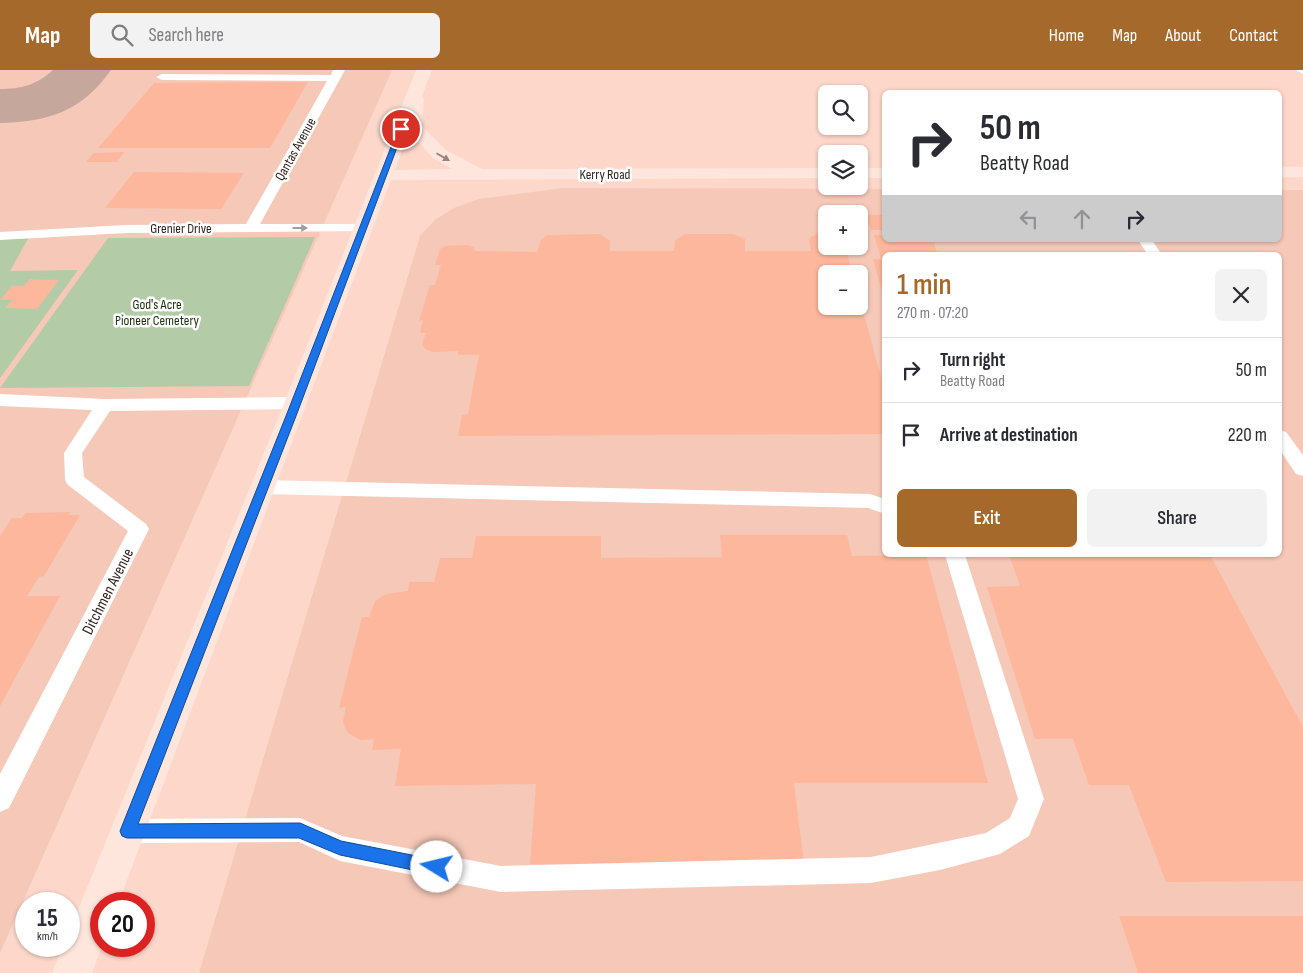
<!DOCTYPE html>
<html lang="en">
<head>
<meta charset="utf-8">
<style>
	body { margin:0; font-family:"Sofia Sans Condensed",sans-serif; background:#f2f2f3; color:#2b2b33; height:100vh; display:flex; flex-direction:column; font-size:19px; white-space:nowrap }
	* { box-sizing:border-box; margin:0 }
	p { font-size:16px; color:#7c7c81 }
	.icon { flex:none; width:28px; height:28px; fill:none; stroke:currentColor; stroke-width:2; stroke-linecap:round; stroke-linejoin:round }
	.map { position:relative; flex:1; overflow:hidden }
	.panel { position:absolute; left:882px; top:182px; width:400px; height:305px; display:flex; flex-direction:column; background:#fff; border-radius:8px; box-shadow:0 1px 4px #0004 }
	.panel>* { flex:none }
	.top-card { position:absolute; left:882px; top:20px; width:400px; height:152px; border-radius:8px; box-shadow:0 1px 4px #0004; background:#fff; color:#2b2b33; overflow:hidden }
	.tools { position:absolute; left:818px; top:15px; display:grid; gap:10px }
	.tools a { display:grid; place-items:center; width:50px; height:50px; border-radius:8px; background:#fff; box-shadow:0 1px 4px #0004; font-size:25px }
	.speed { position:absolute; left:15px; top:822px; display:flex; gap:10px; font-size:25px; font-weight:700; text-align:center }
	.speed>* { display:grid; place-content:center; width:65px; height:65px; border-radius:50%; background:#fff; box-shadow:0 1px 4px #0004; line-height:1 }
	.speed small { font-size:12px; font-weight:400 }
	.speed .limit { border:8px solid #d22; background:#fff; color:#111 }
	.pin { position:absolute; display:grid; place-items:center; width:42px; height:42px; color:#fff; margin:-21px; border:2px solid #fff; border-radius:50%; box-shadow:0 1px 5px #0007 }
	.me { position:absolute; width:55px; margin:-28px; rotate:279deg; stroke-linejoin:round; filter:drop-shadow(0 0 4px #0008) }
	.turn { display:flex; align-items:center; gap:18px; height:105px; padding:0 15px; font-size:22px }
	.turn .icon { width:65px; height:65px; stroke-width:2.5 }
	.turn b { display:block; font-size:35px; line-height:42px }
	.lanes { display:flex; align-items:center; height:48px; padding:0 15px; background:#0003; justify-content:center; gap:25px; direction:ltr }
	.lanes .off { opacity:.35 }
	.round { display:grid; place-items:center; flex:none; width:52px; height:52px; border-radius:8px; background:#f2f2f3 }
	.overview { display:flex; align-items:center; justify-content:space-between; height:85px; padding:0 15px }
	h1 { font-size:30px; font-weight:600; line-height:38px; color:#a5692c }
	.action { display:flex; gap:10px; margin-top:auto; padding:10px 15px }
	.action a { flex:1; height:58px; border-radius:8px; background:#a5692c; color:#fff; font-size:20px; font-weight:600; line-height:58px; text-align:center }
	.action a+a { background:#f2f2f3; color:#2b2b33 }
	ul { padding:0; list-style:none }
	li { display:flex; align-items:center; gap:15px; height:65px; padding:0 15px; border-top:1px solid #e1e1e2 }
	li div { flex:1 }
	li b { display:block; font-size:19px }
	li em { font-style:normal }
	header { display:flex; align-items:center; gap:30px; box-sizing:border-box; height:70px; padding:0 25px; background:#a5692c; color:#fff }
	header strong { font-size:24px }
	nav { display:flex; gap:28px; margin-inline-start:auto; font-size:18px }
	.search { width:350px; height:45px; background:#f2f2f3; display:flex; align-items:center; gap:12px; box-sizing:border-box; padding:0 18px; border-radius:8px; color:#7c7c81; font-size:19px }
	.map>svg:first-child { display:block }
</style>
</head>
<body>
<header>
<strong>Map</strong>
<div class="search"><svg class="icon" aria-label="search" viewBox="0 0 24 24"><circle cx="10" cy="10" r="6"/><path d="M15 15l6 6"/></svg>Search here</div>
<nav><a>Home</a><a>Map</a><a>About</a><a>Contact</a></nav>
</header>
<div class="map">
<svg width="1303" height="903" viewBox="0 0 1303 903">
	<rect width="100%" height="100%" fill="#fdd7c9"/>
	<!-- built -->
	<g fill="#f6c8b7" fill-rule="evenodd">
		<path d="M0 0H392L0 883Z"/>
		<path d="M563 118 885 119V170H1280V120H1303V903H199L420 166 435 150 454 138 479 129ZM826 144H859V176H826ZM885 185H1280V485H885ZM826 204H859V236H826Z"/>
	</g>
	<!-- green -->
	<g fill="#b3cca7">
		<path d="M29 167 10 201 78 200 0 308V169Z"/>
		<path d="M315 167 249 316 0 318 108 168Z"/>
	</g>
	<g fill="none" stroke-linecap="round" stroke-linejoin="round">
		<!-- taxiway -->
		<path fill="#c6a79c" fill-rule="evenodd" d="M53 0H111C82 41 49 52 0 53V19C21 19 37 15 53 0Z"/>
	</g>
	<!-- building -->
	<g fill="#fdb79d">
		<path d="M308 12 270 78H98L154 13Z"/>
		<path d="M124 82 117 92H86L94 83Z"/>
		<path d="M134 102 244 103 221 139 105 138Z"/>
		<path d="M866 145H885V160H871Z"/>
		<path d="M826 163V176H845L853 204H826V236H859V227L885 321V364L458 366 462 345 468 344 479 285H458V281L432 282 425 279 422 274 426 263H420L423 250 419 251 430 215H435L441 195H435L440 179 446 176 468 175 473 177 475 181 537 182 541 170 547 165 600 164 610 171V181H674L675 170 686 164H733L745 169V181H811L809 170 811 167 816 164Z"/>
		<path d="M874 165H885V170H933L938 185H885L884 228 873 189H881Z"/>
		<path d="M30 209 59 210 37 239 5 238 12 230H0L12 216H24Z"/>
		<path d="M70 442 69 445H80L44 506 39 507 27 526H60L0 636V466L12 448H22L26 443Z"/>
		<path d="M720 465H847L852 486 926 485 988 713H794L804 793 530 794 536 714 395 716 401 679 372 680 374 669 360 670 348 663 345 658 343 651 346 637 339 638 362 547H369L375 531 386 524 408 521 409 512H434L440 488H472L476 466H601V488L722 487Z"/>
		<path d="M1009 485H1210L1303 657V811L1166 812 1129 715H1089L1073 669H1035L987 517 1020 516Z"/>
		<path d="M1119 846H1303V903H1138Z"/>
	</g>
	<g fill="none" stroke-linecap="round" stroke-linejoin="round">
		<!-- lane -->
		<g fill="#fff" fill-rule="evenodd">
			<path d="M333 0H345L260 154H363L368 155 370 158 368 161 126 163 0 170V162L126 155 246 154 327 11 162 10 156 7 162 4 331 5Z"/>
			<path d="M1296 0H1303V4Z"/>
			<path d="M1138 170H1152L1162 185H1148Z"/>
			<path d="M0 324 105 329 296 327 302 329 305 333 302 337 296 339 110 341 82 383 84 407 146 454 149 459 9 738 0 742V704L128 461 68 415 65 410 64 383 92 340 0 336Z"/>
			<path d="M1280 360 1286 362 1303 385V406L1296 404 1280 380Z"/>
			<path d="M263 410 870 424 885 429V444L868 438 263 424 256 422 253 417 256 412Z"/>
			<path d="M945 485H965L1044 729 1029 766 1000 784 940 800 871 813 501 822 340 791 299 772 127 773 118 770 114 761 118 752 127 749 300 748 342 766 501 796 871 787 986 763 1010 748 1018 729Z"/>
		</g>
		<!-- secondary -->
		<g fill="#fee6dc" fill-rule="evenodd">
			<path d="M416 0H432L422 26 424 29 422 56 446 80 482 99 826 98V108L391 110 118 834H101L102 876 92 903H52L63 876H69V862L279 346ZM409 61 433 88 452 99 395 100Z"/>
			<rect x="1280" y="97" width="23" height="10"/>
			<rect x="859" y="98" width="26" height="10"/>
		</g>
	</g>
	<!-- one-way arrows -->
	<defs><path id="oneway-solid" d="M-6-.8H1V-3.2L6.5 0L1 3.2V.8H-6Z" transform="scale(1.25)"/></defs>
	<use fill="#98857e" href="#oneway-solid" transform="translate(443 87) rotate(30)"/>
	<use fill="#a39c9a" href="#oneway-solid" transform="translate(300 158)"/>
	<!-- route -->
	<path fill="#1a73e8" stroke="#114b97" d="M401 57 404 59 296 346 138 754 300 753 341 771 437 790 442 792 444 797 442 802 437 805 340 785 299 768H127L122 766 120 761 286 346 398 59Z"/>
	<g text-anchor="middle" stroke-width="5" stroke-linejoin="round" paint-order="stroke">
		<!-- far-street labels -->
		<g font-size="14" fill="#32241f" stroke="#fff">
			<text transform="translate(295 79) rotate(-61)" y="5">Qantas Avenue</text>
			<text x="605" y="109">Kerry Road</text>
			<text x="181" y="163">Grenier Drive</text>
		</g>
		<!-- far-park labels -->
		<g font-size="14" fill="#183209" stroke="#fff">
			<text x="157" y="239">God's Acre<tspan x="157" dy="16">Pioneer Cemetery</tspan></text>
		</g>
		<!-- street labels -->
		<g font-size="16" fill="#32241f" stroke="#fff">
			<text transform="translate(107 521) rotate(-63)" y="6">Ditchmen Avenue</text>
		</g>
	</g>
</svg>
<div class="tools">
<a><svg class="icon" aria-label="search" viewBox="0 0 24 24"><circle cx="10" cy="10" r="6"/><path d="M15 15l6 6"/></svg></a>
<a><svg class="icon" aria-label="layers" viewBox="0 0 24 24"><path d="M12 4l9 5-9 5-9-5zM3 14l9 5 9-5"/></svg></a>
<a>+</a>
<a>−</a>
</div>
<div class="speed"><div>15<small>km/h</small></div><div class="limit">20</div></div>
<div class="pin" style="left:401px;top:59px;background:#d93025"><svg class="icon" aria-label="arrive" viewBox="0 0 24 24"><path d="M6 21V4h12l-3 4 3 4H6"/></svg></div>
<svg class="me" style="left:437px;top:797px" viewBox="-20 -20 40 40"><circle r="19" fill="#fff"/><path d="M0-13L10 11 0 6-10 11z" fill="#1a73e8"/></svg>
<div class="top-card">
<div class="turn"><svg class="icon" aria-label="right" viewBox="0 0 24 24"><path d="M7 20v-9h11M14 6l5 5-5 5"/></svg><div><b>50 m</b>Beatty Road</div></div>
<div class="lanes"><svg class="icon off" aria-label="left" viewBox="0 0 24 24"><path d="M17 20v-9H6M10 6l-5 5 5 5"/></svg><svg class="icon off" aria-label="ahead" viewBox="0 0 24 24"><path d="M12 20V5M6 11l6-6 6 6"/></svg><svg class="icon" aria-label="right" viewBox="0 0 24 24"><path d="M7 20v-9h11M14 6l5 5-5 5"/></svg></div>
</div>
<section class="panel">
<div class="overview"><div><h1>1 min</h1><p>270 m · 07:20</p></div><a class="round"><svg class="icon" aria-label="close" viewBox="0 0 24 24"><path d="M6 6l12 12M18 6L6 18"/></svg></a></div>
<ul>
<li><svg class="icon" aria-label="right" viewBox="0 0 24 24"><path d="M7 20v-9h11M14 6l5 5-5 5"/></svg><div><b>Turn right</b><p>Beatty Road</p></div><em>50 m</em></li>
<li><svg class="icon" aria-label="arrive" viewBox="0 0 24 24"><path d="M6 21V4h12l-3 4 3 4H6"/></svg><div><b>Arrive at destination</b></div><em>220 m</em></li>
</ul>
<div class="action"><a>Exit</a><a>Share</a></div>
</section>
</div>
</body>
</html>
